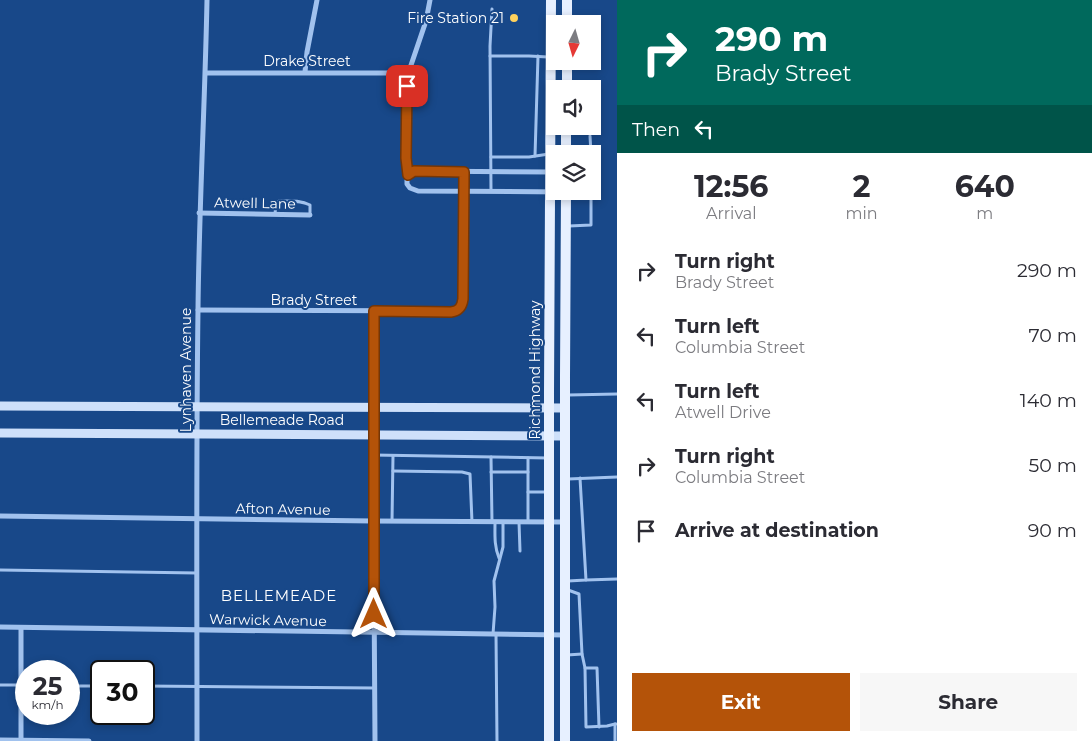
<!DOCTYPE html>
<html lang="en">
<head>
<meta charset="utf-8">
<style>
	body { margin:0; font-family:Montserrat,sans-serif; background:#f7f7f7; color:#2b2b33; height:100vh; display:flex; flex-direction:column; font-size:19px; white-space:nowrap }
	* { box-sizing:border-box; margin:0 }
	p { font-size:16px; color:#7c7c81 }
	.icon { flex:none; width:28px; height:28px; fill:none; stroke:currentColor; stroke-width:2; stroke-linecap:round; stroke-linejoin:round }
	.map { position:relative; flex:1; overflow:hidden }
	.panel { display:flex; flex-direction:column; background:#fff; width:475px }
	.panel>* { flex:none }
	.top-card { background:#00695c; color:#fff; overflow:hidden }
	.needle { width:32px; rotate:185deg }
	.tools { position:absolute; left:546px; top:15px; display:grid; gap:10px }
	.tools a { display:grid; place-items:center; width:55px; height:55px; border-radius:0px; background:#fff; box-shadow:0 2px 8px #0003; font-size:25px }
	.speed { position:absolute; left:15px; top:660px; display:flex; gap:10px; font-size:25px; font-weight:700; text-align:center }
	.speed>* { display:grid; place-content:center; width:65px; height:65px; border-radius:50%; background:#fff; box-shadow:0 2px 8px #0003; line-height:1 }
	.speed small { font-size:12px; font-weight:400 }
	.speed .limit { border:2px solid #111; border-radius:8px; background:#fff; color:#111 }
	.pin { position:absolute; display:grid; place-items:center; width:42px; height:42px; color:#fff; margin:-21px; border-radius:10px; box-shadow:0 2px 8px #0006 }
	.me { position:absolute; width:55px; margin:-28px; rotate:0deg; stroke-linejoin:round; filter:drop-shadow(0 0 4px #0008) }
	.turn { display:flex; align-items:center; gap:18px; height:105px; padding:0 15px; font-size:22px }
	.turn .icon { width:65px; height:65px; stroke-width:2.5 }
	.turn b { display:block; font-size:35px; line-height:42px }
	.then { display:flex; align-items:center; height:48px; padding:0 15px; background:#0003; gap:10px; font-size:19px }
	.eta { display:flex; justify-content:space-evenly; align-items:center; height:85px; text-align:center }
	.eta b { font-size:30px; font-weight:700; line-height:35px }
	.cta { display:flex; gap:10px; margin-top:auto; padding:10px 15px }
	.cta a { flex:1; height:58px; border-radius:0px; background:#b45309; color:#fff; font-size:20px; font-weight:700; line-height:58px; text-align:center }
	.cta a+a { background:#f7f7f7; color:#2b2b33 }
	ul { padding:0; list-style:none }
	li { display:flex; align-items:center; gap:15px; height:65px; padding:0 15px }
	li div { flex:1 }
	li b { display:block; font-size:19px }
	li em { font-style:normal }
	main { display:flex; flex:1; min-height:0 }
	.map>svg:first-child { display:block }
</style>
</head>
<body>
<main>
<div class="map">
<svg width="617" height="741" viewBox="0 0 617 741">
	<rect width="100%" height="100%" fill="#184889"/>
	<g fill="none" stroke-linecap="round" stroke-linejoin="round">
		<!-- lane -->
		<g stroke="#a1c2ee" stroke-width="3">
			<path d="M490 56H529L548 57"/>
			<path d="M590 136 591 154"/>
			<path d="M535 156 538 56"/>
			<path d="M491 157H529L549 154"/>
			<path d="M491 191 490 46 492 9"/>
			<path d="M275 214 276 203 279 201C289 201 301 200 310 205V215"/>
			<path d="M569 226 591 225V191"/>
			<path d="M568 395 617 394"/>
			<path d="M373 455 548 458"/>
			<path d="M491 457 492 522"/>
			<path d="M528 458V522"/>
			<path d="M393 471 462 472 470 474 472 522"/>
			<path d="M491 472H528"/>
			<path d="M568 479 617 477"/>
			<path d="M528 492H546"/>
			<path d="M392 521 393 456"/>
			<path d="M495 522C495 534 494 546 499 558"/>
			<path d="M519 522 520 551"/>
			<path d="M0 570 197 573"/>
			<path d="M586 580 617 579"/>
			<path d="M568 581 586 580 580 478"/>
			<path d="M568 590 579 594 582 654 585 668 586 727 607 726 615 724"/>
			<path d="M493 634 495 607 494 581 503 547V522"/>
			<path d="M496 634 497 741"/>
			<path d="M567 655 582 654"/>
			<path d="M585 668H597L599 727"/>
			<path d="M0 685H26"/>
			<path d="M69 686H101"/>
			<path d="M144 686 374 688"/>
			<path d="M615 741V724H616"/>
		</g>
		<!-- street -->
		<g stroke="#a1c2ee" stroke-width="5">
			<path d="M430 0 426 21 408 74 407 159V184L410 188 418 191 566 192"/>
			<path d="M305 72 307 52 317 0"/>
			<path d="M206 73H395L408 74"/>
			<path d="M408 175 414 171 552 172"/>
			<path d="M199 213 310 215"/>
			<path d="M198 310 455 311C461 308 462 305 463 299L464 172"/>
			<path d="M374 311 373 434 375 741"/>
			<path d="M0 516 373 521 565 522"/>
			<path d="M0 627 565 635"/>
			<path d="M21 628V741"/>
			<path d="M0 740 89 741"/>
			<path d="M197 741C197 597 196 454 198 310 199 207 205 103 207 0"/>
		</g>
		<!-- secondary -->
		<g stroke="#cee0fa" stroke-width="9">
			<path d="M0 406 565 408"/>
			<path d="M0 433 565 436"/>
		</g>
		<!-- primary -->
		<g stroke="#e7f0ff" stroke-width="10">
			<path d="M567 24V0"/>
			<path d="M567 89V61"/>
			<path d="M566 154V126"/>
			<path d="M549 741V394L551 0"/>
			<path d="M565 741V378L566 191"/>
		</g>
	</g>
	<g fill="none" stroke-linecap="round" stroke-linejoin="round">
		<defs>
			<path id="route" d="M374 614V311L451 312C459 311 462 307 463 299L464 172 414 171 408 175 406 158 407 86"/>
		</defs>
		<!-- route casing -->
		<use href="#route" stroke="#753606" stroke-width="12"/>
		<!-- route -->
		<use href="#route" stroke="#b45309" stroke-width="9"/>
	</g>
	<!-- markers -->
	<circle fill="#ffd25d" stroke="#184889" stroke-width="2" cx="514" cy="18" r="5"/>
	<g text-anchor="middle" stroke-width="4" stroke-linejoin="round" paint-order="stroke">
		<!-- poi labels -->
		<g font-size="14" fill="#fff" stroke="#184889" text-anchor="end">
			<text x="504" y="23">Fire Station 21</text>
		</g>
		<!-- street labels -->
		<g font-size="14" fill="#fff" stroke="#184889">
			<text x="307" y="66">Drake Street</text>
			<text transform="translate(255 203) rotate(1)" y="5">Atwell Lane</text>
			<text x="314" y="305">Brady Street</text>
			<text transform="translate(186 370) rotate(-90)" y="5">Lynhaven Avenue</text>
			<text transform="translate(535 370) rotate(-90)" y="5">Richmond Highway</text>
			<text x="282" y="425">Bellemeade Road</text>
			<text transform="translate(283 509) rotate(1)" y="5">Afton Avenue</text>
			<text transform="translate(268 620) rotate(1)" y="5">Warwick Avenue</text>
		</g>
		<!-- neighbourhood labels -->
		<g font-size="15" letter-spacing="1" fill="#fff" stroke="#184889">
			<text x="279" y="601">BELLEMEADE</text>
		</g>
	</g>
</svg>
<div class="tools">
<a><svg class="needle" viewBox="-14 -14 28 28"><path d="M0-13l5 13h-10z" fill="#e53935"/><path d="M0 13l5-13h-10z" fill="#7c7c81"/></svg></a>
<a><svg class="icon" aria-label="sound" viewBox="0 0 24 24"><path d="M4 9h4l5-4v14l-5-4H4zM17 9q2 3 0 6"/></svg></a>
<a><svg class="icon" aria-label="layers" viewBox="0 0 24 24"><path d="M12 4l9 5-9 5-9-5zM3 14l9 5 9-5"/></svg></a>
</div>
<div class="speed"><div>25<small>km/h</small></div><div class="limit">30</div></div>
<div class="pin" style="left:407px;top:86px;background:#d93025"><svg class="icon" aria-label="arrive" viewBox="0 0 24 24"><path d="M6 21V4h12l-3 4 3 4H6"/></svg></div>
<svg class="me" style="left:374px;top:614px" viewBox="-20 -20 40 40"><path d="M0-17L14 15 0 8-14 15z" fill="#b45309" stroke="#fff" stroke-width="4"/></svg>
</div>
<section class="panel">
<div class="top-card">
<div class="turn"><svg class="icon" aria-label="right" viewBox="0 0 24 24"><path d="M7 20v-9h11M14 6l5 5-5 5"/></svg><div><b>290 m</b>Brady Street</div></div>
<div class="then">Then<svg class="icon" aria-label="left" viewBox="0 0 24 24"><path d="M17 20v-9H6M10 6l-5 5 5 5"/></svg></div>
</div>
<div class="eta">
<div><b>12:56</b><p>Arrival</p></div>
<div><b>2</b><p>min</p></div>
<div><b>640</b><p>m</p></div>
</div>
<ul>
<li><svg class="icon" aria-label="right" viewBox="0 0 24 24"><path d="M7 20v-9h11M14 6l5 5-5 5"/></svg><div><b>Turn right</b><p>Brady Street</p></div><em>290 m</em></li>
<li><svg class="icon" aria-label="left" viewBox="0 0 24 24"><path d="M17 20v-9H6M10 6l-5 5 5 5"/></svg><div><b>Turn left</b><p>Columbia Street</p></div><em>70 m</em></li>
<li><svg class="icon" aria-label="left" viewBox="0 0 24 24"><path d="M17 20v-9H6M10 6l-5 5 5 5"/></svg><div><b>Turn left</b><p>Atwell Drive</p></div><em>140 m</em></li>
<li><svg class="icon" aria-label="right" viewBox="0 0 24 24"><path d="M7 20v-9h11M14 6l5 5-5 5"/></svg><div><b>Turn right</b><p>Columbia Street</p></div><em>50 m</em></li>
<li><svg class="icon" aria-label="arrive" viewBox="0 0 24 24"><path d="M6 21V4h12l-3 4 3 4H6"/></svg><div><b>Arrive at destination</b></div><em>90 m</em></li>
</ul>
<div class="cta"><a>Exit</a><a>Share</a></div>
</section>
</main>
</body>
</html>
